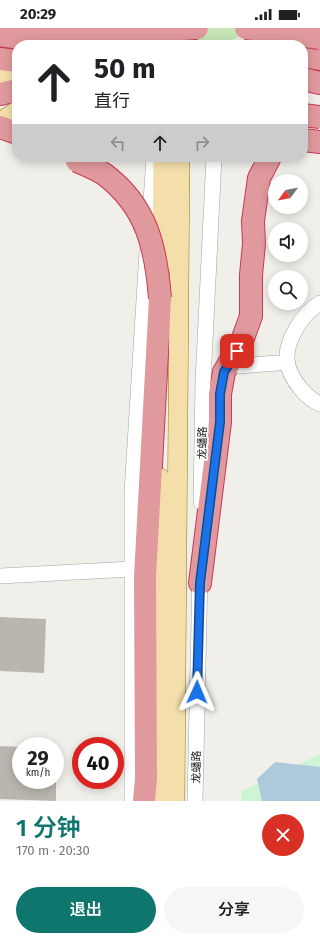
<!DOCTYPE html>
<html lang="zh">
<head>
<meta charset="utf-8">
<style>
	body { margin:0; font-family:"Fira Sans","Noto Sans SC",sans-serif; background:#f6f6f6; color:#202124; height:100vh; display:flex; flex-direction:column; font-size:15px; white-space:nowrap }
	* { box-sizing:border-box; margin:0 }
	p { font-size:13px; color:#757577 }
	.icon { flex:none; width:22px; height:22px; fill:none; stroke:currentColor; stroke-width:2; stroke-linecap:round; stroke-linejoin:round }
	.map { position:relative; height:773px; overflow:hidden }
	.side { display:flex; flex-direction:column; background:#fff; flex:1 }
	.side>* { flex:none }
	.top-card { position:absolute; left:12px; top:12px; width:296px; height:122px; border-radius:16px; box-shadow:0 2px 10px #0003; background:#fff; color:#202124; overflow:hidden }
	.needle { width:26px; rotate:238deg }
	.buttons { position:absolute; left:268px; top:146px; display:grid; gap:8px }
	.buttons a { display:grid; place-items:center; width:40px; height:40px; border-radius:50%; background:#fff; box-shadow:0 2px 10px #0003; font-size:20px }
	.speed { position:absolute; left:12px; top:709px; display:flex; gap:8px; font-size:20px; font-weight:700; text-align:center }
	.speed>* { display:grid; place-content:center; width:52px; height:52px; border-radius:50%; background:#fff; box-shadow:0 2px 10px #0003; line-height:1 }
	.speed small { font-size:10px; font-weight:400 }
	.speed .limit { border:6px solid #d22; background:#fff; color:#111 }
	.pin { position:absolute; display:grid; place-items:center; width:34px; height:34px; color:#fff; margin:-17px; border-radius:8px; box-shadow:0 2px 6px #0006 }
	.me { position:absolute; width:44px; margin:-22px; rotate:1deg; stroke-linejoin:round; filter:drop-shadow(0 0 3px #0008) }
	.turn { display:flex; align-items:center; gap:14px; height:84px; padding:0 16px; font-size:18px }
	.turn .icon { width:52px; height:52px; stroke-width:2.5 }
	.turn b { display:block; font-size:28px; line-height:34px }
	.lanes { display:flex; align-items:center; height:38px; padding:0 16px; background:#0003; justify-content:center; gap:20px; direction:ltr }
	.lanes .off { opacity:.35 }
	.round { display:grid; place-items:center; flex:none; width:42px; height:42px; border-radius:21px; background:#f6f6f6 }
	.summary { display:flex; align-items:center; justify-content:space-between; height:68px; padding:0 16px }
	h1 { font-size:24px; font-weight:600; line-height:30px; color:#0f766e }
	.button { display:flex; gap:8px; margin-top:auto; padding:8px 16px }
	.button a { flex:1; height:46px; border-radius:24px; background:#0f766e; color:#fff; font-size:16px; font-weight:600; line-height:46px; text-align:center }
	.button a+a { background:#f6f6f6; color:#202124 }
	.status { display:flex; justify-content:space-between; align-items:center; height:28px; padding:0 20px; background:#fff; direction:ltr }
	.status svg { height:11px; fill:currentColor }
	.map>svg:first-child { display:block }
</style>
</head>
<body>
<div class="status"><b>20:29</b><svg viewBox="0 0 49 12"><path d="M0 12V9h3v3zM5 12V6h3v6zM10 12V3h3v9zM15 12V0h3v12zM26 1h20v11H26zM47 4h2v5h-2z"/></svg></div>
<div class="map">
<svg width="320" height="773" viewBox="0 0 320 773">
	<rect width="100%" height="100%" fill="#f1efe9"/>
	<!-- grass -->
	<path fill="#c6e5b5" d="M125 0H253L224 17H154L130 5Z"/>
	<!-- park -->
	<path fill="#ccf5d5" d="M320 726V773H241L242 763Z"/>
	<!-- water -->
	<path fill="#aecada" d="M275 734 320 739V773H262L257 751Z"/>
	<!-- building -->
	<g fill="#bab6af">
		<path d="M0 589 46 591 44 645 0 643Z"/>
		<path d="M0 718 21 719V752H56V773L0 771Z"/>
	</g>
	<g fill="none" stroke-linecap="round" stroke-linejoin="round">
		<defs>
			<g id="minor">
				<path d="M149 202 154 129"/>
				<path d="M320 275C310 281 303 289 297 299 283 322 283 340 301 361 306 367 313 373 320 376"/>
				<path d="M238 338 278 335"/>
				<path d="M201 474 203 354 214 129"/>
				<path d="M0 548 132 541"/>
				<path d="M132 773V465L147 224"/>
				<path d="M195 773 200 546"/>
			</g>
			<g id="major">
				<path d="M167 17 168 0"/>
				<path d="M184 17 186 0"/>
				<path d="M0 50 17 41"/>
				<path d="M0 94 17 83"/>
				<path d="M162 238 163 129"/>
				<path d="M158 773 160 450"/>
				<path d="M175 773 180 129"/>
			</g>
			<g id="highway">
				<path d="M303 28 320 31"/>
				<path d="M0 31 17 33"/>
				<path d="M303 51 320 55"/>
				<path d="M0 66 17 62"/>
				<path d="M0 99 17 105"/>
				<path d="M303 112 320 114"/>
				<path d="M200 555 220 394V366L224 344 242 313 251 288V247L254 216 253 193 259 150 270 129"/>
				<path d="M144 773 146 751 145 549 160 270"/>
			</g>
		</defs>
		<!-- minor casing -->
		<use href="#minor" stroke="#a3a3a3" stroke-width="16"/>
		<!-- major casing -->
		<use href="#major" stroke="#91780e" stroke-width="20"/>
		<!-- highway casing -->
		<use href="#highway" stroke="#cc3957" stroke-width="24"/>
		<!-- minor -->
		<use href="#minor" stroke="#fff" stroke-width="15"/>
		<!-- major -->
		<use href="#major" stroke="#f4dfab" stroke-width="19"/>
		<!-- highway -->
		<use href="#highway" stroke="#e0999c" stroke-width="22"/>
		<defs>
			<g id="highway-bridge">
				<path d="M246 0 320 10"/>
				<path d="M0 7 26 11 59 9 197 0"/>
				<path d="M303 87 320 89"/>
				<path d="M77 133C86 137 96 141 104 146 147 178 156 220 160 270"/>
			</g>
		</defs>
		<!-- highway-bridge casing -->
		<use href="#highway-bridge" stroke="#cc3957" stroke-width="24" stroke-linecap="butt"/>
		<!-- highway-bridge -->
		<use href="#highway-bridge" stroke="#e0999c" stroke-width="22"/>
	</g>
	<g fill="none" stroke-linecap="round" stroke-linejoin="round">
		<defs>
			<path id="route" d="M197 664 200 555 220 394V366L224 344 237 323"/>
		</defs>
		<!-- route casing -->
		<use href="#route" stroke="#114b97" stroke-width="10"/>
		<!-- route -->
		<use href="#route" stroke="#1a73e8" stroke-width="7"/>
	</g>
	<g text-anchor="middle" stroke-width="3.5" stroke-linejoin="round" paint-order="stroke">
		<!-- street labels -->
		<g font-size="11" fill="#222" stroke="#fff">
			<text transform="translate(202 415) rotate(-89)" y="4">龙蟠路</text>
			<text transform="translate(196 739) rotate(-89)" y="4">龙蟠路</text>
		</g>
	</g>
</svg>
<div class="buttons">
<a><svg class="needle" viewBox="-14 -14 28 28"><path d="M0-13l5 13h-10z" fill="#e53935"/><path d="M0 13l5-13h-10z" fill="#757577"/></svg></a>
<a><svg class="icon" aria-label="sound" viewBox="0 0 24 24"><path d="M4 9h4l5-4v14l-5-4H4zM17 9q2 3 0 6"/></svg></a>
<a><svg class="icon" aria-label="search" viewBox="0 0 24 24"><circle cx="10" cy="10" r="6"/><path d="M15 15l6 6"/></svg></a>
</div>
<div class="speed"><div>29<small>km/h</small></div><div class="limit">40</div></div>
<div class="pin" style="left:237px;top:323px;background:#d93025"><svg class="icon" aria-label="arrive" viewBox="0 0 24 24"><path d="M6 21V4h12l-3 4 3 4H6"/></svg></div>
<svg class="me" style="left:197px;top:664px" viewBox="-20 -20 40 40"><path d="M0-17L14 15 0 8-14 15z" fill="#1a73e8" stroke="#fff" stroke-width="4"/></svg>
<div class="top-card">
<div class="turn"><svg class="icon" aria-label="ahead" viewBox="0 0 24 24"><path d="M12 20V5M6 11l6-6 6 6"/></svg><div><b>50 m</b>直行</div></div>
<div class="lanes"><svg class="icon off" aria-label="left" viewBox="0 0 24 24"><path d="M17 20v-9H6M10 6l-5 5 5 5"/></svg><svg class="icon" aria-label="ahead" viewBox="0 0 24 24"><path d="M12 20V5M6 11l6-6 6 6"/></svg><svg class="icon off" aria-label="right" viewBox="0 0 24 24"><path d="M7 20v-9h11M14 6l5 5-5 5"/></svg></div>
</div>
</div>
<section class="side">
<div class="summary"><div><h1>1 分钟</h1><p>170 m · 20:30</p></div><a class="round" style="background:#d93025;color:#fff"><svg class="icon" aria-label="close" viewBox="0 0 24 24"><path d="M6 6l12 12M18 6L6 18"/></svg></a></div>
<div class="button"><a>退出</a><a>分享</a></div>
</section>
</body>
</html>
